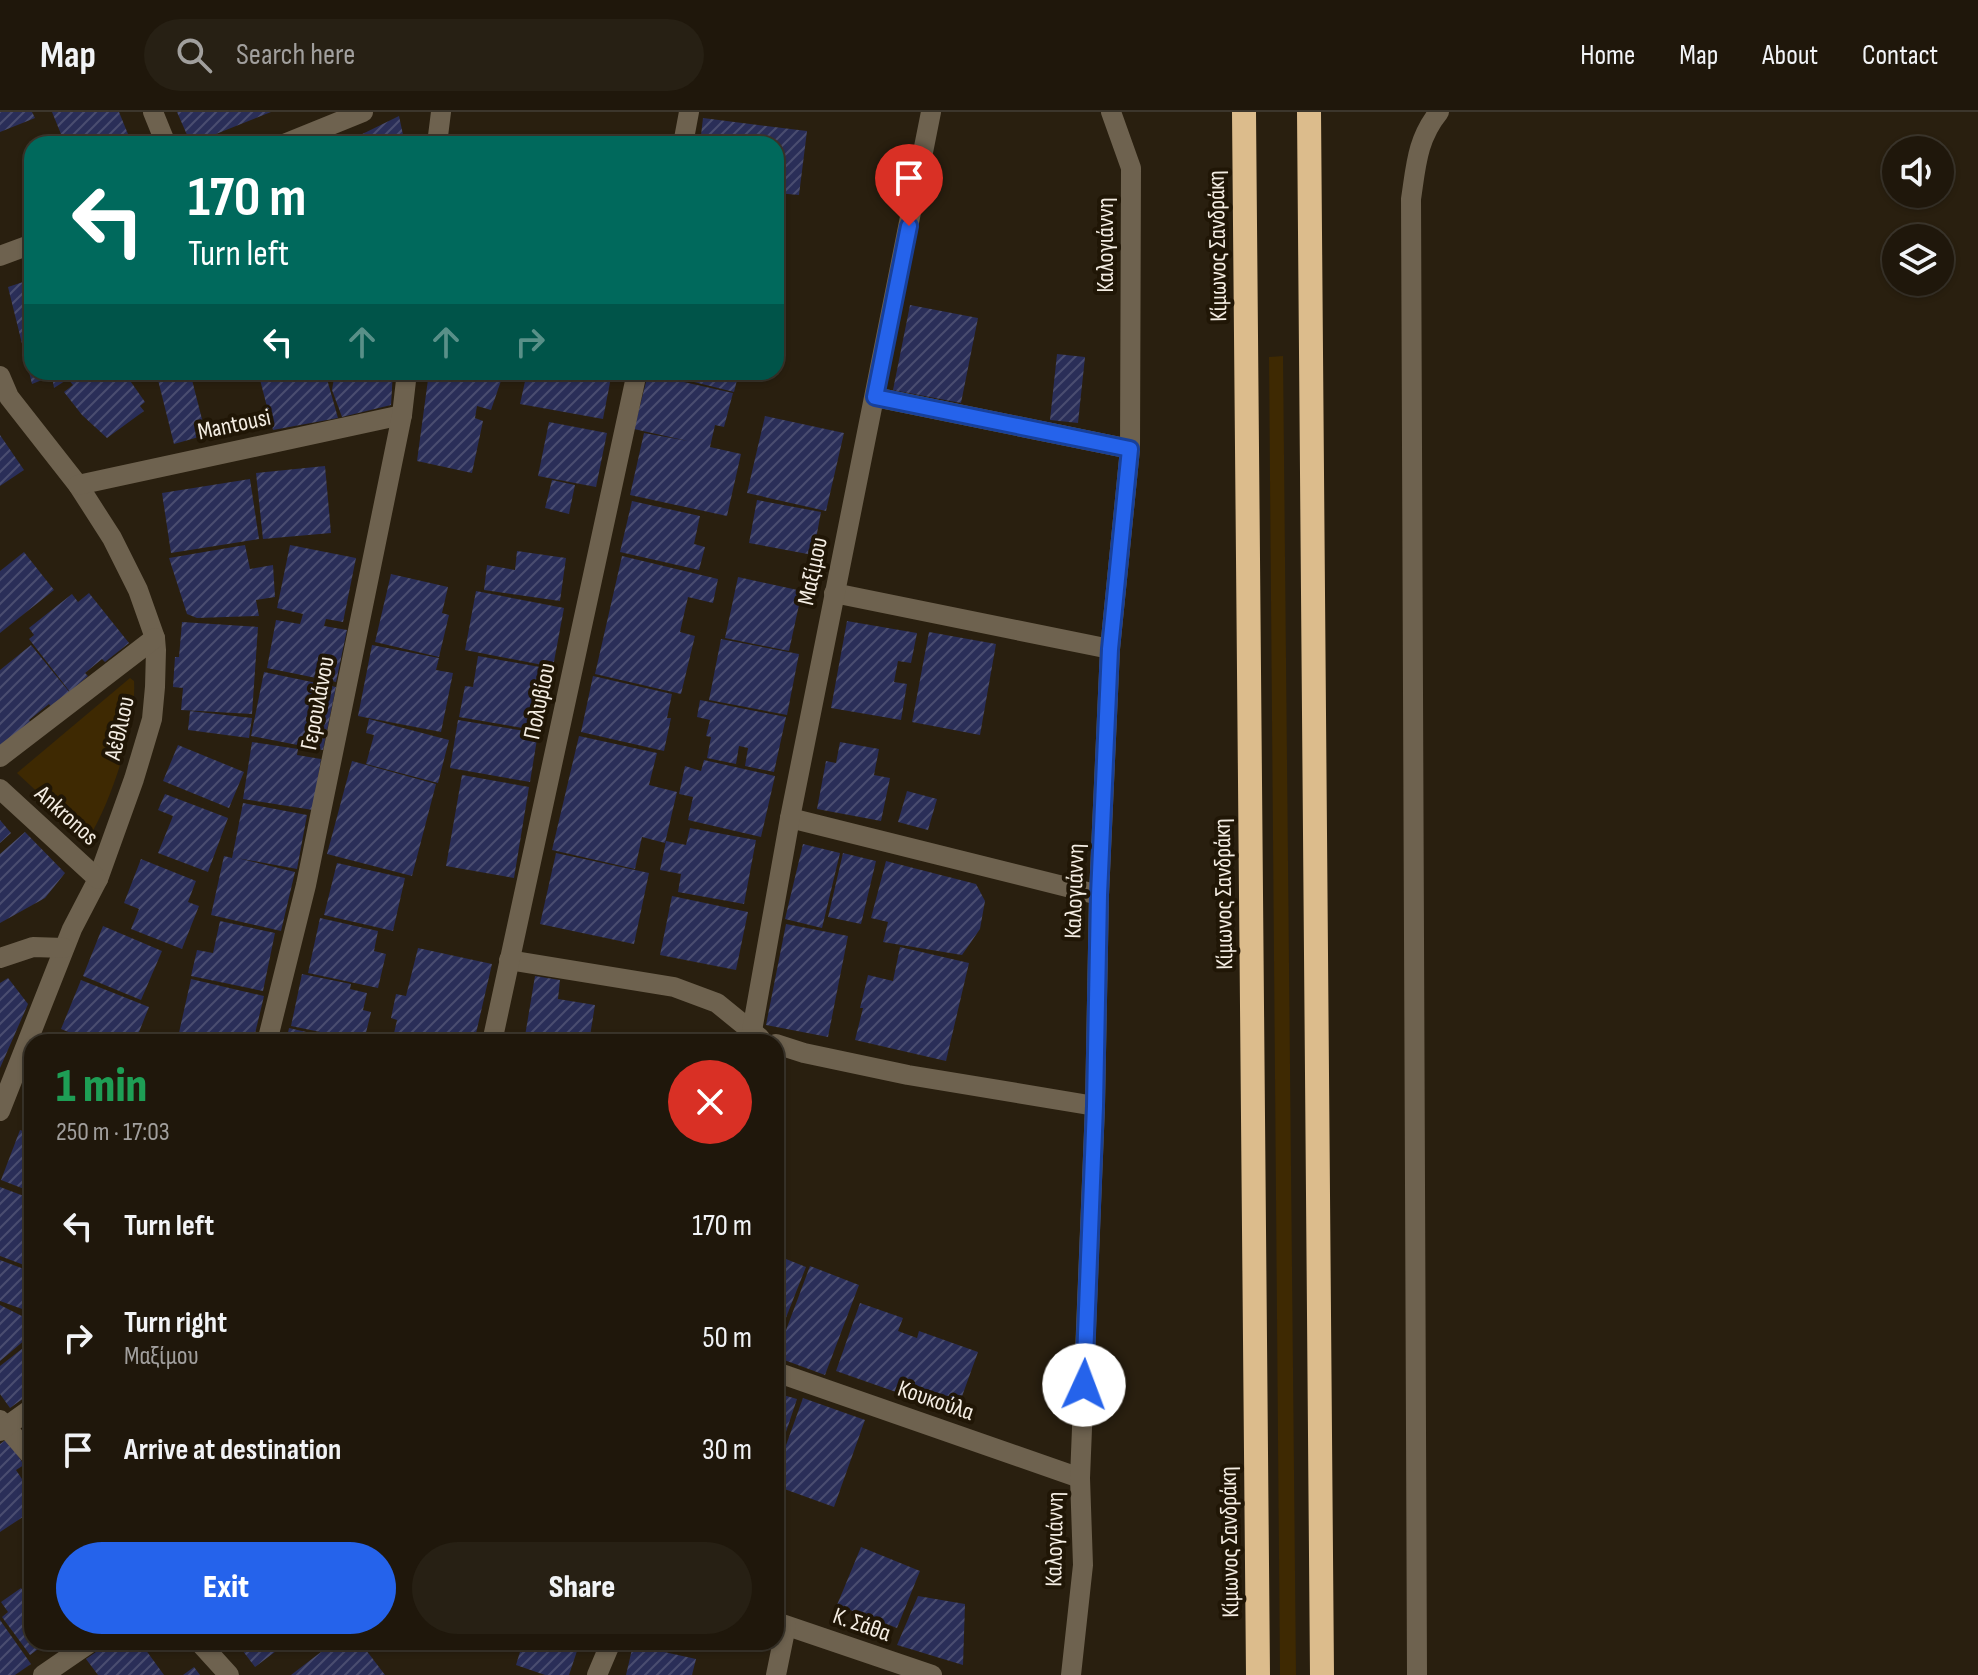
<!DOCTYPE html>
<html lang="en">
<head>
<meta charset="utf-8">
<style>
	body { margin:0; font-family:"Sofia Sans Condensed",sans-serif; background:#272014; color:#f1f3f6; height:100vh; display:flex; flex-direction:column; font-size:30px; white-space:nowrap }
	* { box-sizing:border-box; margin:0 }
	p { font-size:26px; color:#a19f9d }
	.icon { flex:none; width:44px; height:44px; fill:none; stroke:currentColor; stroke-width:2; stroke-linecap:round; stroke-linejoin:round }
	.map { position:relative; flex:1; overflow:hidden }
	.drawer { position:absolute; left:24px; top:922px; width:760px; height:616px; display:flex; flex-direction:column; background:#1f170b; border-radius:24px; box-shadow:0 2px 6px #0004,0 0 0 2px #3c362c }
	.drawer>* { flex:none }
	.guide { position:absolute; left:24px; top:24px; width:760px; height:244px; border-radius:24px; box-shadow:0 2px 6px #0004,0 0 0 2px #3c362c; background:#00695c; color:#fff; overflow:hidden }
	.fabs { position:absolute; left:1882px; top:24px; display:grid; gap:16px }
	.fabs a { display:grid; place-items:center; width:72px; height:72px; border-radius:50%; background:#1f170b; box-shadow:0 2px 6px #0004,0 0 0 2px #3c362c; font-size:40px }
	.pin { position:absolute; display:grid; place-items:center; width:68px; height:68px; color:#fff; margin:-82px -34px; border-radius:50% 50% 50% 0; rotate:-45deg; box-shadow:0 0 8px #0007 }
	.pin .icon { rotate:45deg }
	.me { position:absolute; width:88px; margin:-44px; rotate:2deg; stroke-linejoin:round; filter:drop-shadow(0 0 6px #0008) }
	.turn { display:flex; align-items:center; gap:28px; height:168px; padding:0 32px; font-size:36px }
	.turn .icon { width:104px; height:104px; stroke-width:2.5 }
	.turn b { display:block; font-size:56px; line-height:68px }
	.lanes { display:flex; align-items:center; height:76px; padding:0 32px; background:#0003; justify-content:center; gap:40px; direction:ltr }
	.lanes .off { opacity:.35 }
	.round { display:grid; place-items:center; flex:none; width:84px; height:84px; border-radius:42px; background:#272014 }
	.headline { display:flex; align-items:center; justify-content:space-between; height:136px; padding:0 32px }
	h1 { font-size:48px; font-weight:800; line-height:60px; color:#1e9e55 }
	.cta { display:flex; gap:16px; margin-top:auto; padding:16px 32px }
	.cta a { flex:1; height:92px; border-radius:48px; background:#2563eb; color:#fff; font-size:32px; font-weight:800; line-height:92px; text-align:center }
	.cta a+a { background:#272014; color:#f1f3f6 }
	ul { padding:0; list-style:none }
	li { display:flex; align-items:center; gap:24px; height:112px; padding:0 32px }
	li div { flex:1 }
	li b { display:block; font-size:30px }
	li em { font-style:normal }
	header { display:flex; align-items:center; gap:48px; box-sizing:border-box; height:112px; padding:0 40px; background:#1f170b; border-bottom:2px solid #3c362c }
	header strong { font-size:38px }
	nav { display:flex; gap:44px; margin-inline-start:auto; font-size:28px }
	.search { width:560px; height:72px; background:#272014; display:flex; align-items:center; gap:20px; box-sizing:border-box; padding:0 28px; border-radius:44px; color:#a19f9d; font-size:30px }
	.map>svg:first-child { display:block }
</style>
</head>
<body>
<header>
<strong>Map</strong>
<div class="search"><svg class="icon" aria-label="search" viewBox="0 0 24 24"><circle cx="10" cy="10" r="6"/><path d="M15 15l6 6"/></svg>Search here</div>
<nav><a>Home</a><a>Map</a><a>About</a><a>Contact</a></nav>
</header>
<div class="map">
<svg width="1978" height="1563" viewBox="0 0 1978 1563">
	<defs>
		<pattern id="building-hatch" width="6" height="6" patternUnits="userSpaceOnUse" patternTransform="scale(2)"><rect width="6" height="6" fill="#2a2e58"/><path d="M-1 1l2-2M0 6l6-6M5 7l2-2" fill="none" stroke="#4a4d70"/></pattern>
	</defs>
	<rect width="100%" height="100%" fill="#291f0f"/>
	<!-- green -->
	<g fill="#3e2902">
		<path d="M1283 244 1296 1563H1280L1269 245Z"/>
		<path d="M130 566 134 569C137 612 111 691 88 727L17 661Z"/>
	</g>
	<!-- building -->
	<g fill="url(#building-hatch)">
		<path d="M0 0H32L35 6 0 20Z"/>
		<path d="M52 0H119L132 32H65Z"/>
		<path d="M177 0H271L191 32Z"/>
		<path d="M399 4 405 32H342Z"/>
		<path d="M703 6 807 19 799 83 776 81V32H700Z"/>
		<path d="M32 167V260H124L145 290 140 294 144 299 107 326 82 303 64 280 73 273 68 267 54 276 52 264 32 272 8 175Z"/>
		<path d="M910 193 978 206 961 291 893 278Z"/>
		<path d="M1057 242 1085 245 1078 311 1050 308Z"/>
		<path d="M156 260H190L206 323 174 332Z"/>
		<path d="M203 260H231V261L205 269Z"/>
		<path d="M258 260H325L338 306 273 318Z"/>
		<path d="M335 260H393L391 293 342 305 332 278Z"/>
		<path d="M429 260H504L491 298 477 294 475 306 483 309 472 361 417 349Z"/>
		<path d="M527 260H612L603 307 520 292Z"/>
		<path d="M654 260H739L734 280Z"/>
		<path d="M648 262 733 281 724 315 715 313 710 335 741 342 727 404 630 383 644 321 688 329 634 317Z"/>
		<path d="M765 304 844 321 826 399 747 381Z"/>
		<path d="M549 310 607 321 596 375 538 364Z"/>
		<path d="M0 323 24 358 0 374Z"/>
		<path d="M325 354 331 421 263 427 256 361Z"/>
		<path d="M250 367 259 427 171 441 162 381Z"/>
		<path d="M552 368 575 373 569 402 545 396Z"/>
		<path d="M757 388 821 400 813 443 749 431Z"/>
		<path d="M632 389 700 404 694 432 705 435 699 458 620 440Z"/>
		<path d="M245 433 250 457 273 453 275 485 256 488 259 504 197 506 187 502 169 446Z"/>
		<path d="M290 433 356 446 343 510 326 507 324 514 347 518 336 570 267 556 276 508 300 512 303 502 277 496Z"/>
		<path d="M517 439 566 446 560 489 484 478 487 453 515 458Z"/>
		<path d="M24 440 54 478 0 521V459Z"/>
		<path d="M622 444 718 467 713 491 688 485 680 520 695 524 681 582 595 562Z"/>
		<path d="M391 462 448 475 442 501 449 503 439 545 375 530Z"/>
		<path d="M738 465 802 479 789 539 725 526Z"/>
		<path d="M476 479 564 496 553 555 465 538Z"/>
		<path d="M89 481 129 531 105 550 102 547 85 561 88 564 70 580 29 527 34 523 29 516 72 482 78 490Z"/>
		<path d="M847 509 917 521 911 551 898 549 894 570 907 572 901 608 831 596Z"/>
		<path d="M182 510 258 515 252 602 181 598 183 576 173 575 175 545H179Z"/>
		<path d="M929 520 996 532 980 623 912 610Z"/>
		<path d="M721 527 799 542 787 603 709 588Z"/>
		<path d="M31 533 71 582 52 596 49 592 29 608 32 612 0 639V558Z"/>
		<path d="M372 533 439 546 436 558 453 561 441 620 358 604Z"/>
		<path d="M478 544 551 557 540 619 459 605 465 574 473 575Z"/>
		<path d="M264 560 336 575 323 638 251 624Z"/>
		<path d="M593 564 672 582 667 606H671L664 639 581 620Z"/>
		<path d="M700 588 786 605 774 660 745 654 748 636 739 634 736 652 707 646 711 625 706 624 710 608 697 605Z"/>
		<path d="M190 599 252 606 249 626 188 618Z"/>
		<path d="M369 607 449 628 438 671 366 652 374 623 366 621Z"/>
		<path d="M458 608 538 621 530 670 450 656Z"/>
		<path d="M579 624 657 641 649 673 677 680 665 731 642 725 635 757 552 738Z"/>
		<path d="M252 630 298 637 297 643 321 647 313 698 243 687Z"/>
		<path d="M840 630 879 637 874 663 890 666 881 709 817 697 826 649 836 651Z"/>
		<path d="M178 633 244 660 229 696 163 669Z"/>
		<path d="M704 648 775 664 761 725 688 708 693 685 679 682 685 654 701 659Z"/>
		<path d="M352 649 436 672 412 764 327 742Z"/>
		<path d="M462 663 529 675 514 766 446 754Z"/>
		<path d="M907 679 937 687 928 718 898 710Z"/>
		<path d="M165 682 228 706 208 760 158 741 173 704 158 698Z"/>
		<path d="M243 691 307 703 297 757 237 746 295 760 281 819 211 803 224 744 232 746Z"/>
		<path d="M0 708 11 721 0 731Z"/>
		<path d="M690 716 756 728 744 792 678 780 681 762 660 758 666 729 686 733Z"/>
		<path d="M25 720 65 761 45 786 0 811V742Z"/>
		<path d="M803 732 840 741 822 816 785 807Z"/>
		<path d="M556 741 649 761 634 832 540 812Z"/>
		<path d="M843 741 876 749 861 812 828 805Z"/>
		<path d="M141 747 196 769 188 790 199 794 182 837 131 817 139 797 124 791Z"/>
		<path d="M886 749 976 772 985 789 980 817 962 843 883 830 888 810 871 806Z"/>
		<path d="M337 751 405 766 393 819 324 803Z"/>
		<path d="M672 784 748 800 736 858 660 843Z"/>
		<path d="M320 806 378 819 374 839 386 842 378 876 308 861Z"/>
		<path d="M220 809 275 821 263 879 191 864 197 838 213 841Z"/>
		<path d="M786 812 848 824 828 925 766 913Z"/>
		<path d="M103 814 162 839 141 888 83 864Z"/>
		<path d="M900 835 969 851 946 949 855 928 863 896H860L868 863 893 869Z"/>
		<path d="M418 836 492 852 474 930H392L397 908 391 906 396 882 406 884Z"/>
		<path d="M302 862 351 872 350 877 367 881 363 898 371 900 364 929 291 914Z"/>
		<path d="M535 864 560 868 558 887 595 893 589 930H524Z"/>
		<path d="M8 866 28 892 0 956V871Z"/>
		<path d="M191 867 264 884 253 930H200L178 925Z"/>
		<path d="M81 868 149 895 135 930H93L61 917Z"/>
		<path d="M289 916 345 929V930H286Z"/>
		<path d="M20 1018 32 1022V1080L1 1068Z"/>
		<path d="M0 1075 32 1087V1156L0 1144Z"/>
		<path d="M776 1143 806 1155 776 1231Z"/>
		<path d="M0 1148 32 1160V1179L25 1198 0 1189Z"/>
		<path d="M810 1154 859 1173 825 1263 776 1245Z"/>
		<path d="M860 1191 903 1206 898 1219 917 1226 919 1219 978 1240 956 1301 836 1259Z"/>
		<path d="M0 1193 32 1209V1222L0 1249Z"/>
		<path d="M32 1229V1280L10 1296 0 1282V1254Z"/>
		<path d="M776 1281 797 1287 777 1347H776Z"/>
		<path d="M803 1286 865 1308 834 1395 776 1374V1361Z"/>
		<path d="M7 1327 24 1353 16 1358 32 1382V1399L0 1420V1332Z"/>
		<path d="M861 1435 920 1459 897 1516 837 1493Z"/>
		<path d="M21 1476 29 1487 32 1484V1530H48L30 1543 2 1505 8 1500 1 1490Z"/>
		<path d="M918 1484 965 1492 963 1553 897 1533Z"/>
		<path d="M0 1508 31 1552 15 1563H0Z"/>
		<path d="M110 1530H140L164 1563H98L86 1547Z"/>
		<path d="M236 1530H288L255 1555Z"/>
		<path d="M334 1530H360L385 1563H291Z"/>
		<path d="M523 1530H580L569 1563H545L516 1553Z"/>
		<path d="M633 1533 696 1547 692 1563H626Z"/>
		<path d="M194 1555 200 1563H183Z"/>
	</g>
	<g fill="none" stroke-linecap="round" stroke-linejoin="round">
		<!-- minor -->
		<g stroke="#6e624f" stroke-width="20">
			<path d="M153 0 166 32"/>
			<path d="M284 32 363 0"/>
			<path d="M437 32 441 0"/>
			<path d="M683 32 689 0"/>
			<path d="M0 144 32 132"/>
			<path d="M0 264 9 285 78 373 112 426 138 478 155 526 156 538 155 575 152 607 134 667 98 767 72 817 0 999"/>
			<path d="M875 285 1130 337"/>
			<path d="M78 373 402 303"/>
			<path d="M834 481 1110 537"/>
			<path d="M0 645 155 526"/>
			<path d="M0 677 98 767"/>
			<path d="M790 706 1099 783"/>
			<path d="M0 846 33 835 64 836"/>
			<path d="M509 848 674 875 717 891 760 926"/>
			<path d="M267 930 306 773 402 303 407 260"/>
			<path d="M492 930 637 260"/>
			<path d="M750 930 790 706 931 0"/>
			<path d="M776 932 804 941 908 963 1095 994"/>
			<path d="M776 1260 1080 1366"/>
			<path d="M0 1308 32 1345"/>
			<path d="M0 1319 32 1296"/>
			<path d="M776 1510 932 1563"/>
			<path d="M199 1530 229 1563"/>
			<path d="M43 1563 91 1530"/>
			<path d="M597 1563 611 1530"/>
			<path d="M776 1563 786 1514"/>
			<path d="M1071 1563 1083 1453 1080 1366 1095 994 1099 783 1110 537 1130 337 1131 56 1111 0"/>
			<path d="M1417 1563 1411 87C1416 54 1417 27 1439 0"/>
		</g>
		<!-- highway -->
		<g stroke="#dcbc8c" stroke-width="24">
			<path d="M1244 0 1258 1563"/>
			<path d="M1309 0 1322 1563"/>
		</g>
	</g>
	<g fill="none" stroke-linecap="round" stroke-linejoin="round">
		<defs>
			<path id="route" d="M909 114 875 285 1130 337 1110 537 1099 783 1095 994 1084 1273"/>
		</defs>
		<!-- route casing -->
		<use href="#route" stroke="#184099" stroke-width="20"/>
		<!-- route -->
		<use href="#route" stroke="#2563eb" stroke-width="14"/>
	</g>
	<g text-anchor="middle" stroke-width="8" stroke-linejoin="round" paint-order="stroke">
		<!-- street labels -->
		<g font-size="24" fill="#f4ede3" stroke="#201606">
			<text transform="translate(1105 133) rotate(-90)" y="8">Καλογιάννη</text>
			<text transform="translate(1217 134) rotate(-91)" y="8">Κίμωνος Σανδράκη</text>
			<text transform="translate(234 312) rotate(-12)" y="8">Mantousi</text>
			<text transform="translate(812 459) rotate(-78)" y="8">Μαξίμου</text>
			<text transform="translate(539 589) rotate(-78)" y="8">Πολυβίου</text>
			<text transform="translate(317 591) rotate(-79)" y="8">Γερουλάνου</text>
			<text transform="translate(119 616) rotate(-77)" y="8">Αέθλιου</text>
			<text transform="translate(67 703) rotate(42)" y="8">Ankronos</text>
			<text transform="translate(1074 779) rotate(-88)" y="8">Καλογιάννη</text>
			<text transform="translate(1223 782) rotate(-91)" y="8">Κίμωνος Σανδράκη</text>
			<text transform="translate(936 1288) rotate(19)" y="8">Κουκούλα</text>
			<text transform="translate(1054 1427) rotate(-89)" y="8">Καλογιάννη</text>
			<text transform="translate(1229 1430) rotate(-91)" y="8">Κίμωνος Σανδράκη</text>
			<text transform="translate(862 1512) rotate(19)" y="8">Κ. Σάθα</text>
		</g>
	</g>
</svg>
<div class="fabs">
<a><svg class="icon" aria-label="sound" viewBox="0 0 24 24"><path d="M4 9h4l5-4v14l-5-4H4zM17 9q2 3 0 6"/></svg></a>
<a><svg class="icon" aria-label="layers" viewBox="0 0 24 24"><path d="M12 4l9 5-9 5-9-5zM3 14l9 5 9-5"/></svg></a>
</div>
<div class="pin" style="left:909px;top:114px;background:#d93025"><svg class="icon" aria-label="arrive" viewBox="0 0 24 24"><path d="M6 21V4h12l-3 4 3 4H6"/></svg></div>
<svg class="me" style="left:1084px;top:1273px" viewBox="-20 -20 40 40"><circle r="19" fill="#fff"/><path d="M0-13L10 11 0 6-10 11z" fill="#2563eb"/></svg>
<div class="guide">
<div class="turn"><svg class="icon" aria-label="left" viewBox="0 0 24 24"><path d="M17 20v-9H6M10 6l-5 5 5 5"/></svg><div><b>170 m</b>Turn left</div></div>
<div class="lanes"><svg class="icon" aria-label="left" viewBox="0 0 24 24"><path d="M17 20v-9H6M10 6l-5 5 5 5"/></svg><svg class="icon off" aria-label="ahead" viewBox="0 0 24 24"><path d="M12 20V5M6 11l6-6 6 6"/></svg><svg class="icon off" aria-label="ahead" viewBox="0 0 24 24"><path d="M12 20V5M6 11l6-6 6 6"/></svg><svg class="icon off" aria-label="right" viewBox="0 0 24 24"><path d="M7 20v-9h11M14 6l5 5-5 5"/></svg></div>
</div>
<section class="drawer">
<div class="headline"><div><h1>1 min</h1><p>250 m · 17:03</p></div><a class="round" style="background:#d93025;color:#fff"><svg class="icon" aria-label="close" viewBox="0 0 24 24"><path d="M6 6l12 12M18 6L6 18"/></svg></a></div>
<ul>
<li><svg class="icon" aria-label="left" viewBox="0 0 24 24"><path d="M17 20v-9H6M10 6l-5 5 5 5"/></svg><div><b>Turn left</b></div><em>170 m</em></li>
<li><svg class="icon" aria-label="right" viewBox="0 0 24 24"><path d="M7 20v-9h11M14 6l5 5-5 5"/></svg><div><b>Turn right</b><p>Μαξίμου</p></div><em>50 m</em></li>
<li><svg class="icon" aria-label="arrive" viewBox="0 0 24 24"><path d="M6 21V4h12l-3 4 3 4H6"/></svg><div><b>Arrive at destination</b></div><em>30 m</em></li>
</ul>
<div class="cta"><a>Exit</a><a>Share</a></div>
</section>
</div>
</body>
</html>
